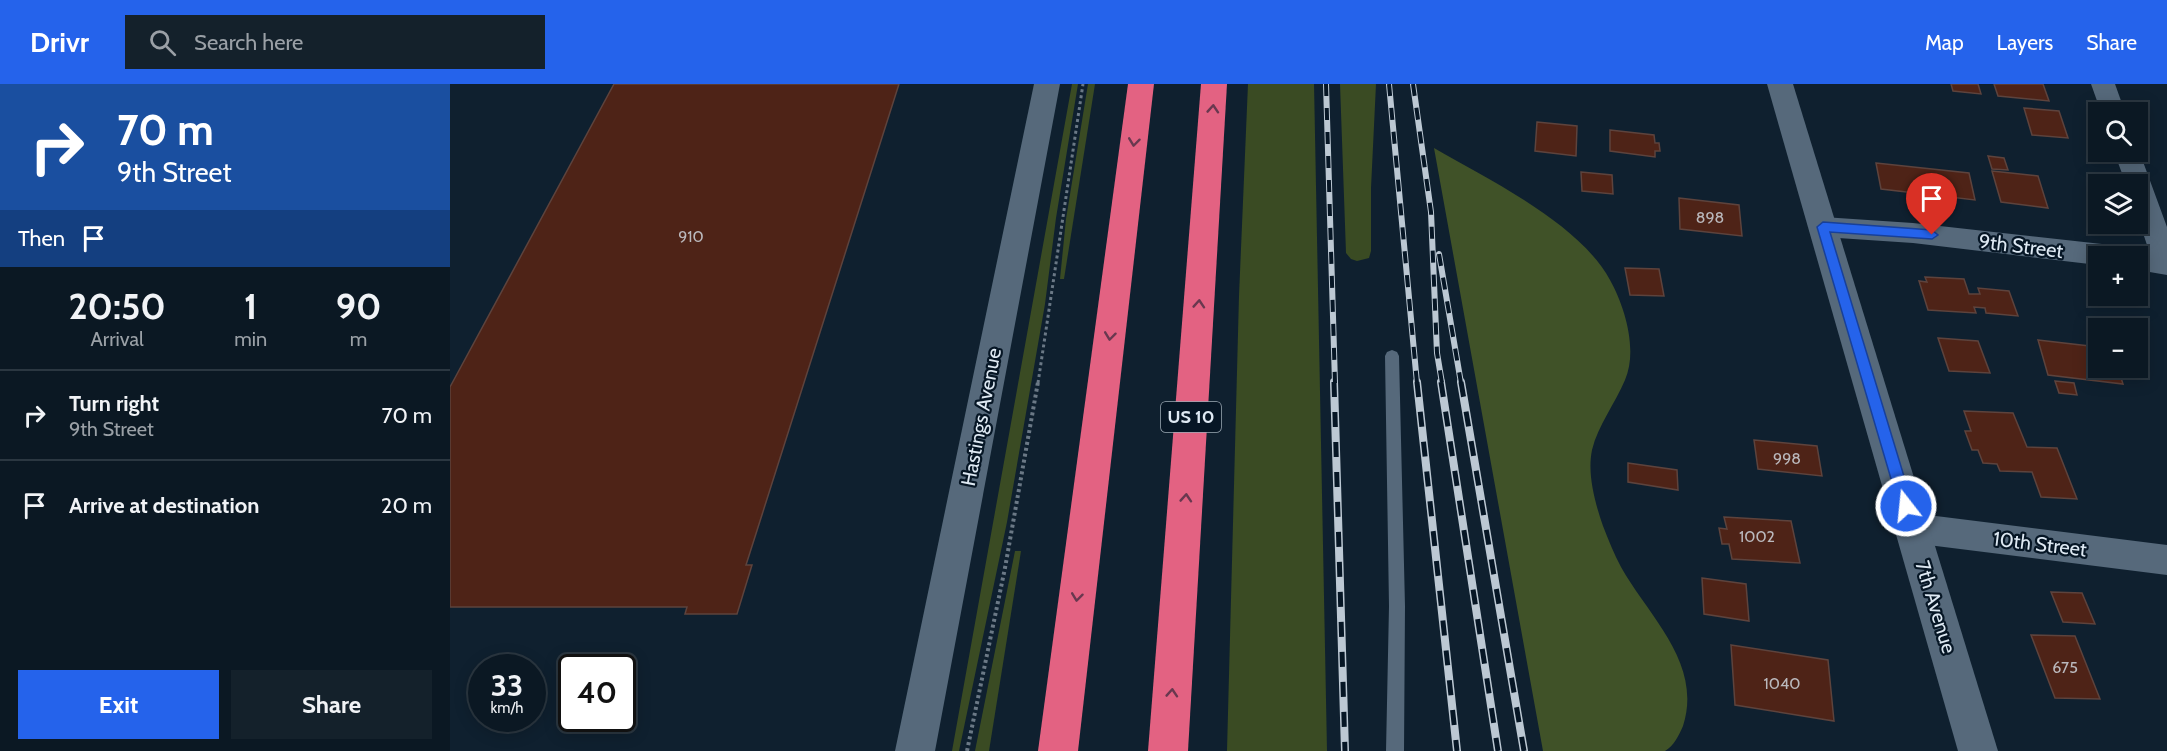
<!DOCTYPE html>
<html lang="en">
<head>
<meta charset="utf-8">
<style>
	body { margin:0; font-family:Cabin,sans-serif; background:#14212b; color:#f1f3f6; height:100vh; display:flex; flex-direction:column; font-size:22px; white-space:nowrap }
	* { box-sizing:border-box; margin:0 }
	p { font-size:20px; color:#9aa0a6 }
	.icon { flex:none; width:33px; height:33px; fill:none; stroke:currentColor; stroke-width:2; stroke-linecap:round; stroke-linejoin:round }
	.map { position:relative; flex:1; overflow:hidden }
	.panel { display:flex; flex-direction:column; background:#0b1823; width:450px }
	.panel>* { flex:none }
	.hud { background:#1a4fa0; color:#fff; overflow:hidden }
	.fabs { position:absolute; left:1638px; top:18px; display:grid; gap:12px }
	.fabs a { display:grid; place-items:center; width:60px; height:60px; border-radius:0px; background:#0b1823; box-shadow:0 3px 15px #0003,0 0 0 2px #2b3741; font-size:30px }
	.speed { position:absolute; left:18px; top:570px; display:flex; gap:12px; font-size:30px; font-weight:700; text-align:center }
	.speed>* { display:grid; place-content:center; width:78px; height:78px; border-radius:50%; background:#0b1823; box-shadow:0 3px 15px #0003,0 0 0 2px #2b3741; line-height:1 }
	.speed small { font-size:15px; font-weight:400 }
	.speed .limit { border:3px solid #111; border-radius:9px; background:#fff; color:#111 }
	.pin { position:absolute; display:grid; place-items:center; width:51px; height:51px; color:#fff; margin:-62px -26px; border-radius:50% 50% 50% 0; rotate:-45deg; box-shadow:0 0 6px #0007 }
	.pin .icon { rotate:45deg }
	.me { position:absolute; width:66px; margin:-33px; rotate:344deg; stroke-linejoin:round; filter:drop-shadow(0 0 4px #0008) }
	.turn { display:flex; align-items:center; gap:21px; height:126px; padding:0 18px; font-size:27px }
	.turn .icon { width:78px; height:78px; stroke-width:2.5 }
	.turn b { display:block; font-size:42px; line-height:51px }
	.then { display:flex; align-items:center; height:57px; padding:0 18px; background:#0003; gap:12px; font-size:22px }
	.eta { display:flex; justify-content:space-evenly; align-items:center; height:102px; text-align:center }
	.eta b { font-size:36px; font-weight:800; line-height:42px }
	.primary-button { display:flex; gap:12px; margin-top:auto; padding:12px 18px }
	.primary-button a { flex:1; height:69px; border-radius:0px; background:#2563eb; color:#fff; font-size:24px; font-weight:800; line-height:69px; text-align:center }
	.primary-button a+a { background:#14212b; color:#f1f3f6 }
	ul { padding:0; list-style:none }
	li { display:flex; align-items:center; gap:18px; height:90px; padding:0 18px; border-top:2px solid #2b3741 }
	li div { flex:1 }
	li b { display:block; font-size:22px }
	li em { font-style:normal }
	header { display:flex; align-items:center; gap:36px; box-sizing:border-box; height:84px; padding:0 30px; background:#2563eb; color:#fff }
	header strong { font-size:28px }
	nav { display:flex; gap:33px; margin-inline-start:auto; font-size:21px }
	.search { width:420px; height:54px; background:#14212b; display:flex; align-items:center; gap:15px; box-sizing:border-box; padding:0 21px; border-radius:0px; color:#9aa0a6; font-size:22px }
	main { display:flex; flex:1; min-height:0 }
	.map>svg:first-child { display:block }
</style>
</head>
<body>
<header>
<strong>Drivr</strong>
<div class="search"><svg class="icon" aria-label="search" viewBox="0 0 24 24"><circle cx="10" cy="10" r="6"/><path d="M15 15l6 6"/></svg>Search here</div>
<nav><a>Map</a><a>Layers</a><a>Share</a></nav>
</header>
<main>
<section class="panel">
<div class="hud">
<div class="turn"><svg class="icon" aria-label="right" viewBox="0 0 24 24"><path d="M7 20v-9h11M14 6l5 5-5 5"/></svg><div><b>70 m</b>9th Street</div></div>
<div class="then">Then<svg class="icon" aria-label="arrive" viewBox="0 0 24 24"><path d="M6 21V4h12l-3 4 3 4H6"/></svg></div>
</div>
<div class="eta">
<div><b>20:50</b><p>Arrival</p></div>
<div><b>1</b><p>min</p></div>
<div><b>90</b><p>m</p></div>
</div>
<ul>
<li><svg class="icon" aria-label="right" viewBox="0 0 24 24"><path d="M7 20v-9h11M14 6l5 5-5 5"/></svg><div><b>Turn right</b><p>9th Street</p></div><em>70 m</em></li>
<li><svg class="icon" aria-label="arrive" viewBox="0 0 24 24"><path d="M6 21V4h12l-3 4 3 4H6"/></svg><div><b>Arrive at destination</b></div><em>20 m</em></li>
</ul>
<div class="primary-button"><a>Exit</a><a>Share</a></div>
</section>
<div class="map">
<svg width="1717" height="667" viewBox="0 0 1717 667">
	<rect width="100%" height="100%" fill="#0f202f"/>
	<!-- green -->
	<g fill="#3a4b23">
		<path d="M622 0H628L606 134 595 220 557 438 509 667H502Z"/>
		<path d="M638 0H645L614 195H610L616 135Z"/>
		<path d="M798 0H864L877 667H777L789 212Z"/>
		<path d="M890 0H926L921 104V167L919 174 907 177 901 175 896 169Z"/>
		<path d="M565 467H571L539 667H525Z"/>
	</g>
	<!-- forest -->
	<path fill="#405228" d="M984 64C1038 95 1130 140 1160 196 1175 223 1188 266 1175 296 1165 320 1148 341 1142 366 1137 390 1145 419 1153 442 1158 455 1164 470 1171 483 1199 533 1253 579 1233 642 1229 651 1224 662 1215 667H1093Z"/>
	<!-- building -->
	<g fill="#4e2317" stroke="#5d433d" stroke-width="1.5">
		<path d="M164 0H449L296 481H302L287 530H235L237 523H0V303Z"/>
		<path d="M1501 0H1528L1531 10 1503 7Z"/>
		<path d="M1544 0H1593L1599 17 1548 12Z"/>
		<path d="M1574 24 1609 27 1618 54 1582 51Z"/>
		<path d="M1087 38 1127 42 1126 72 1085 67Z"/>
		<path d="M1160 46 1204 51 1205 59H1209L1210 67H1205V73L1160 67Z"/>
		<path d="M1538 72 1554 74 1558 86 1542 85Z"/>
		<path d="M1426 79 1519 89 1525 116 1431 105Z"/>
		<path d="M1542 87 1588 92 1598 124 1551 118Z"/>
		<path d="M1131 88 1162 91 1163 110 1132 107Z"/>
		<path d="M1229 114 1289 121 1292 152 1230 145Z"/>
		<path d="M1175 184 1209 185 1214 212 1180 211Z"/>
		<path d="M1475 193 1514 195 1519 210H1530L1528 204 1559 207 1568 232 1536 229 1535 224 1524 223 1526 229 1478 226 1469 197 1477 198Z"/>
		<path d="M1488 254 1528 257 1540 289 1499 287Z"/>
		<path d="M1588 256 1648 263V284H1668L1673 300 1598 291Z"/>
		<path d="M1605 297 1624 299 1627 311 1609 309Z"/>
		<path d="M1514 327 1563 329 1577 363 1607 364 1627 415 1591 413 1582 388 1550 387 1547 380 1533 379 1528 366H1522L1515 347H1521Z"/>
		<path d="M1304 356 1367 362 1372 392 1308 385Z"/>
		<path d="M1178 379 1227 386 1228 406 1178 398Z"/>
		<path d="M1274 433 1341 437 1350 479 1282 475 1279 460H1272L1269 444 1277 445Z"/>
		<path d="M1252 494 1296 500 1299 537 1254 530Z"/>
		<path d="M1601 508 1632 509 1645 540 1613 538Z"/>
		<path d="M1581 551 1625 552 1650 615 1605 614Z"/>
		<path d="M1281 561 1378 576 1384 637 1285 621Z"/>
	</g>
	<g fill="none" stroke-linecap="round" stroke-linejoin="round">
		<!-- path-far1 -->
		<path stroke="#6b7986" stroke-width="3" stroke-dasharray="3 3" stroke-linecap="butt" d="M588 299 633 0"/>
		<!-- path -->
		<path stroke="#6b7986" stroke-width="4" stroke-dasharray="3 3" stroke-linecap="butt" d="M517 667 555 484 588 298"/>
		<!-- lane -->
		<path fill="#56697b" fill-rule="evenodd" d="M942 266 947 268 949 272 955 522 954 667H936L939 522 935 272 937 268Z"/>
		<!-- street -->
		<g fill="#56697b" fill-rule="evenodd">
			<path d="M1641 0H1665L1675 28H1651Z"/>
			<path d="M1688 64 1717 143V191L1688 186V172H1676L1678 169 1688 165 1699 167 1688 134V100H1676L1664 68H1688Z"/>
			<path d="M1373 133 1463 139 1661 161 1671 165 1674 172H1648V181L1463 159 1373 153 1364 150 1360 143 1364 136Z"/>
			<path d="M1462 429 1717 461V491L1462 459 1451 454 1446 444 1451 434Z"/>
		</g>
		<!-- secondary -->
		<g fill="#56697b" fill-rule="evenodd">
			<path d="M584 0H610L485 667H445Z"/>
			<path d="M1317 0H1343L1548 667H1508Z"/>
		</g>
		<!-- highway -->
		<g fill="#e36282" fill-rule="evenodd">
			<path d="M678 0H704L628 667H588Z"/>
			<path d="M751 0H777L738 667H698Z"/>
		</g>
		<defs>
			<g id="rail-far1">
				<path d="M876 0 885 299"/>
				<path d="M939 0 967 299"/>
				<path d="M963 0 981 128 987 269 992 299"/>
				<path d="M989 170 1011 299"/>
			</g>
			<g id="rail">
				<path d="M884 298 895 667"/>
				<path d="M967 298 1007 667"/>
				<path d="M991 298 1048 667"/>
				<path d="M1011 298 1074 667"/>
			</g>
		</defs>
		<!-- rail-far1 casing -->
		<use href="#rail-far1" stroke="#bcc8d3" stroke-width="6"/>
		<!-- rail casing -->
		<use href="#rail" stroke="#bcc8d3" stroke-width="8"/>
		<!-- rail-far1 -->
		<use href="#rail-far1" stroke="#061625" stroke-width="4" stroke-dasharray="12" stroke-linecap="butt"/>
		<!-- rail -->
		<use href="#rail" stroke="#061625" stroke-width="5" stroke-dasharray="15" stroke-linecap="butt"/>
	</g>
	<!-- one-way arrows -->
	<defs><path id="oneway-chevron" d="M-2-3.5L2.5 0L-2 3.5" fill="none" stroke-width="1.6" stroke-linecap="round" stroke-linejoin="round" transform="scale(1.5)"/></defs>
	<g stroke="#69384f">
		<use href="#oneway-chevron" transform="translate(763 25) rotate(-86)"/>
		<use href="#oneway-chevron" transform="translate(684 58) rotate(97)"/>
		<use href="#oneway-chevron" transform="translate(749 220) rotate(-86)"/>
		<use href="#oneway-chevron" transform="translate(660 252) rotate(97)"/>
		<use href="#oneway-chevron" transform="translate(736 414) rotate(-86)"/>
		<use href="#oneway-chevron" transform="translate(627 513) rotate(97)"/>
		<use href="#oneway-chevron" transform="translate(722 609) rotate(-86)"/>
	</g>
	<!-- route -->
	<path fill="#2563eb" stroke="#184099" stroke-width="1.5" d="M1373 138 1482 146 1488 151 1482 155 1380 148 1463 422 1461 427 1456 429 1451 427 1449 422 1367 143Z"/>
	<g text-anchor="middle" stroke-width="4.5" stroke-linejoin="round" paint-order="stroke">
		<!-- number labels -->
		<g font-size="16" fill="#bab8bc">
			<text x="1260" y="139">898</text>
			<text x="241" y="158">910</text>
			<text x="1337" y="380">998</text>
			<text x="1307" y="458">1002</text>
			<text x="1615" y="589">675</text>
			<text x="1332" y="605">1040</text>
		</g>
		<!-- shield labels -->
		<rect fill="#061625" stroke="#9daab5" stroke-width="1.5" x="711" y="318" width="60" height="30" rx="4.5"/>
		<g font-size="18" font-weight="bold" fill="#dee9f3">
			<text x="741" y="339">US 10</text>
		</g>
		<!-- street labels -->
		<g font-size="20" fill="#dee9f3" stroke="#061625">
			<text transform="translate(1571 162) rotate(7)" y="7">9th Street</text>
			<text transform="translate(531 333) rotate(-79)" y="7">Hastings Avenue</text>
			<text transform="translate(1590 460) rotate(7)" y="7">10th Street</text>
			<text transform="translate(1486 523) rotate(73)" y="7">7th Avenue</text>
		</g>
	</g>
</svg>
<div class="fabs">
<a><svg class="icon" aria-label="search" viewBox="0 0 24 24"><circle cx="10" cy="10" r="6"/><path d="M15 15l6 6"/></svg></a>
<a><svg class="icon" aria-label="layers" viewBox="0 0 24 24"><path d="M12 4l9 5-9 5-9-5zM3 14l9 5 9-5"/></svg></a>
<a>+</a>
<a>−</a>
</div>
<div class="speed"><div>33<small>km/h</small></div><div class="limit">40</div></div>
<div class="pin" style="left:1482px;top:151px;background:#d93025"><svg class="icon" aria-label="arrive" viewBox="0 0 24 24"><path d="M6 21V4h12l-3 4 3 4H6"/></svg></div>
<svg class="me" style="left:1456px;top:422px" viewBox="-20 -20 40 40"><circle r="17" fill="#2563eb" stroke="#fff" stroke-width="3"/><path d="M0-11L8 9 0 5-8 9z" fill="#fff"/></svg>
</div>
</main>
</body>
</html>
